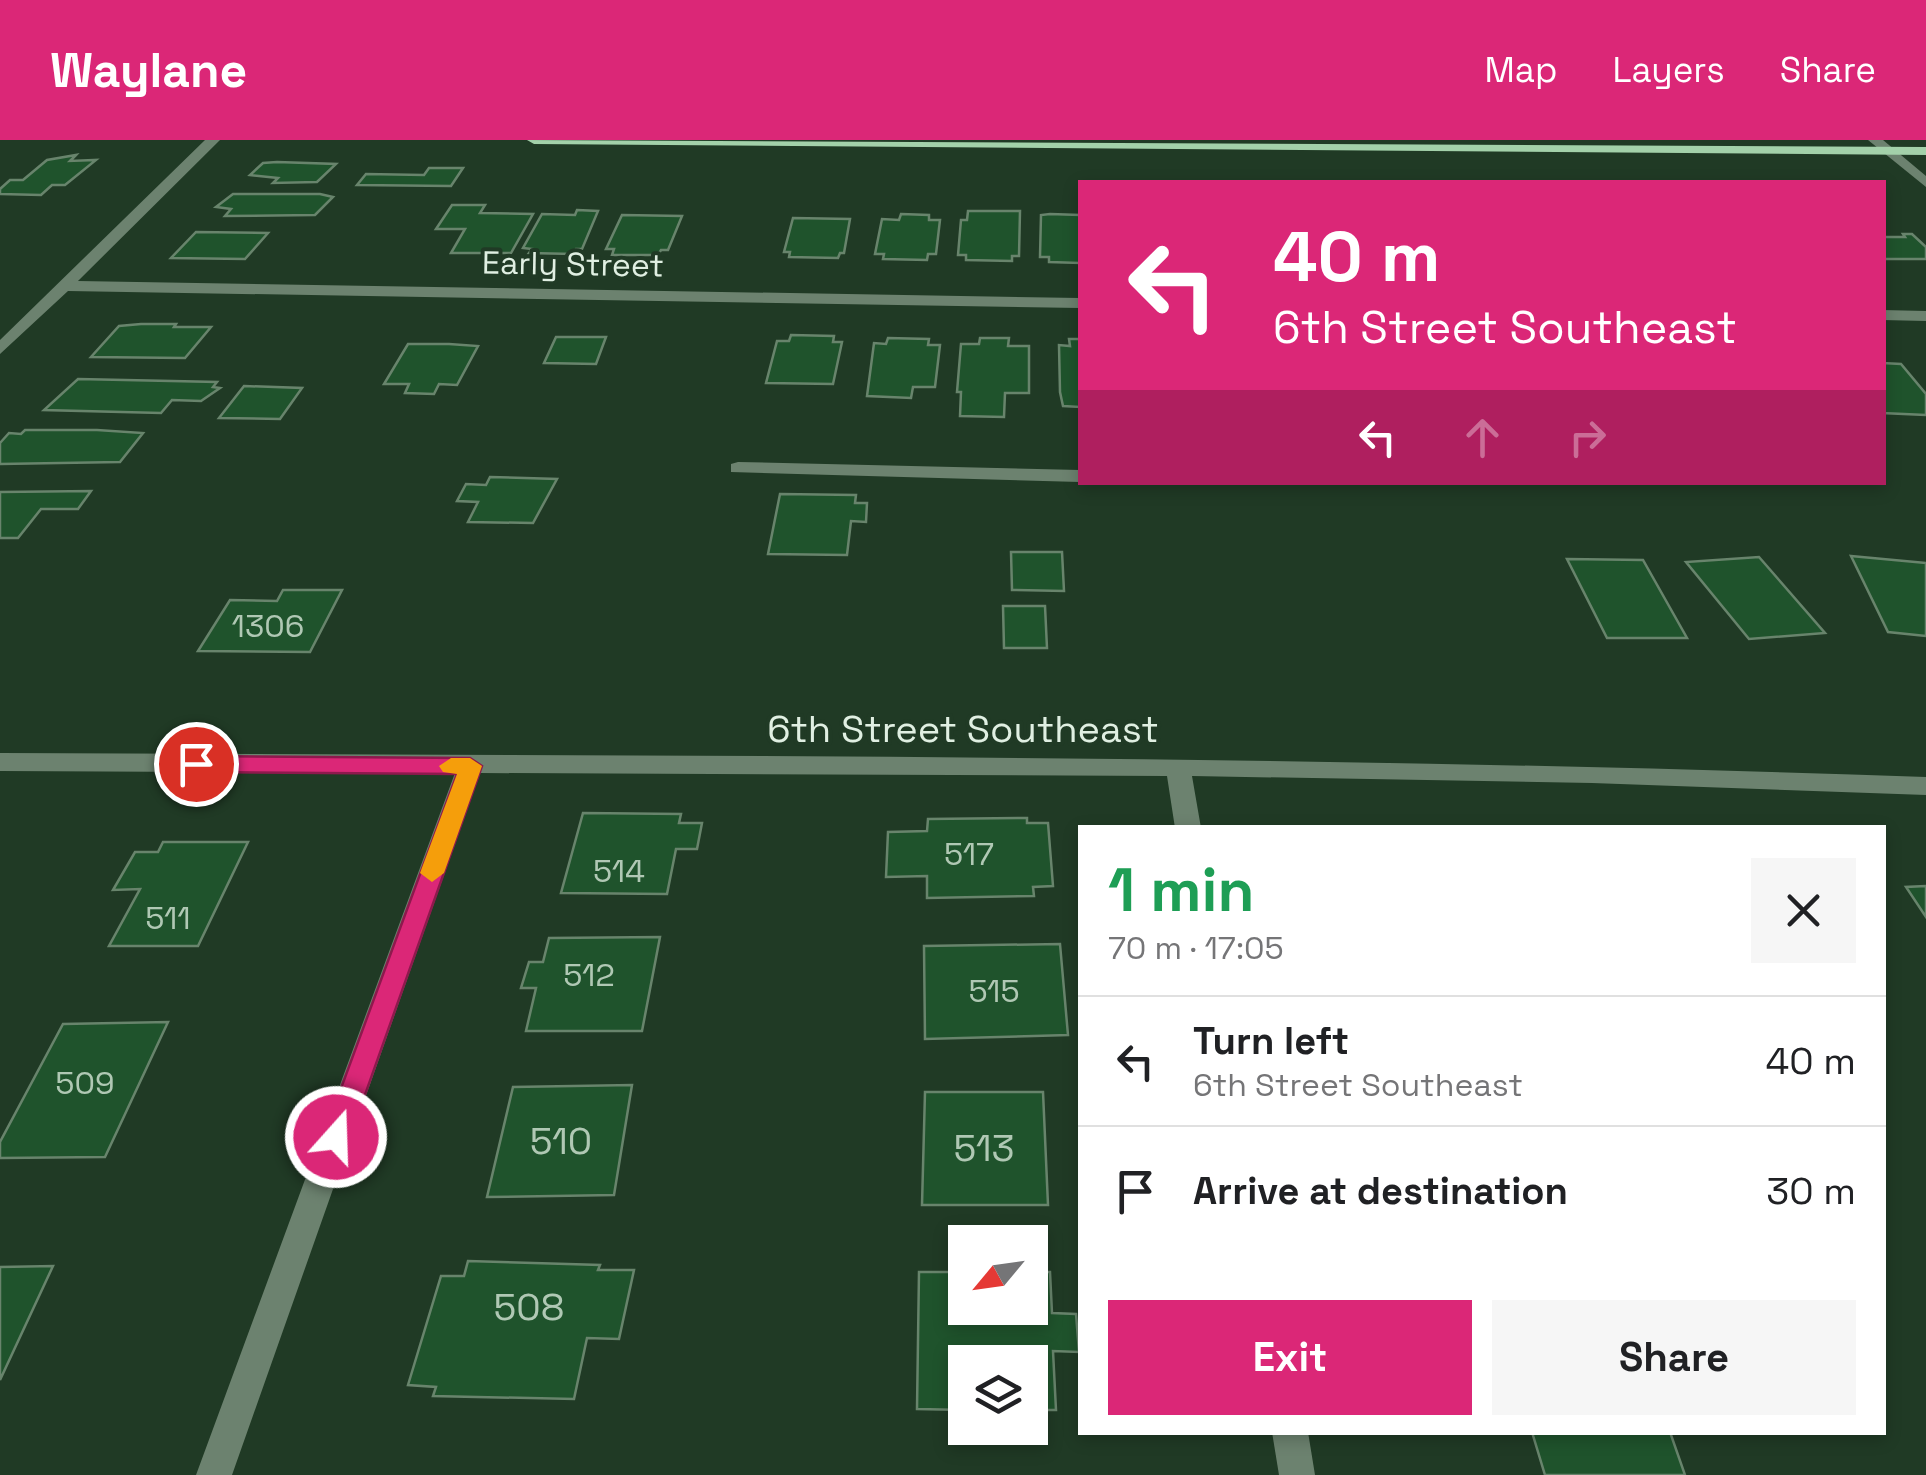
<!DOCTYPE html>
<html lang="en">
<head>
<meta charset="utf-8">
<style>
	body { margin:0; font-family:"Space Grotesk",sans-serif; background:#f6f6f6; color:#202124; height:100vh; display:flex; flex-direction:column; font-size:38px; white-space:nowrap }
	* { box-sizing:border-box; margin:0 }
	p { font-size:32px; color:#757577 }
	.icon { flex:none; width:55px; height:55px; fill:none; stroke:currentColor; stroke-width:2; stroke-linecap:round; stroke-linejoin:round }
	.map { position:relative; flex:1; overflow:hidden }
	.sheet { position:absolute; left:1078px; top:685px; width:808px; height:610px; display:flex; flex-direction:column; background:#fff; border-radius:0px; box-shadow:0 5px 15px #0003 }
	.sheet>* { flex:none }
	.banner { position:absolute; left:1078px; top:40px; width:808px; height:305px; border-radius:0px; box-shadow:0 5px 15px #0003; background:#db2777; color:#fff; overflow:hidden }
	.needle { width:65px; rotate:241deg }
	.fabs { position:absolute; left:948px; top:1085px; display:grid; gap:20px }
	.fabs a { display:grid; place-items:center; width:100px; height:100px; border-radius:0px; background:#fff; box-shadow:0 5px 15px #0003; font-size:50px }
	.pin { position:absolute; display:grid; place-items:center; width:85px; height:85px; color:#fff; margin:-42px; border:5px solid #fff; border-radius:50%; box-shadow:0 2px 10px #0007 }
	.me { position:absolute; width:110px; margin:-55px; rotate:20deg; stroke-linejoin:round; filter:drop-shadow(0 0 8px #0008) }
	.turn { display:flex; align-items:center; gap:35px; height:210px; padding:0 30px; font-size:45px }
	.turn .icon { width:130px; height:130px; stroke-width:2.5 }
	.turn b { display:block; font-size:70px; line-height:85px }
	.lanes { display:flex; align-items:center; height:95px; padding:0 30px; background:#0003; justify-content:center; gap:50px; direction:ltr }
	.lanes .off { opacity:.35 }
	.round { display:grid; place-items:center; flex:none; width:105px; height:105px; border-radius:0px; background:#f6f6f6 }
	.overview { display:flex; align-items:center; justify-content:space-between; height:170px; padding:0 30px }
	h1 { font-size:60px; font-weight:700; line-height:75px; color:#1e9e55 }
	.primary-button { display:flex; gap:20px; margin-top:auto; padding:20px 30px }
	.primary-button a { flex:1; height:115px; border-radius:0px; background:#db2777; color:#fff; font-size:40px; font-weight:700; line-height:115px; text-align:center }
	.primary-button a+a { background:#f6f6f6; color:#202124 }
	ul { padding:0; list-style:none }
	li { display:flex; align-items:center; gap:30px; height:130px; padding:0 30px; border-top:2px solid #e0e0e0 }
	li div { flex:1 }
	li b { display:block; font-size:38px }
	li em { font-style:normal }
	header { display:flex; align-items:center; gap:60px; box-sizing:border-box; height:140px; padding:0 50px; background:#db2777; color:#fff }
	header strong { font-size:48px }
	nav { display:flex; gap:55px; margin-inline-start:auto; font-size:35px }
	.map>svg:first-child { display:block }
</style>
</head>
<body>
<header>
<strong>Waylane</strong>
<nav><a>Map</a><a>Layers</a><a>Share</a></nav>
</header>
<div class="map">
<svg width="1926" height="1335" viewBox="0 0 1926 1335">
	<rect width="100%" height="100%" fill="#203a25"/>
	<!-- building -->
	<g fill="#1f532c" stroke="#68846c" stroke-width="2.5">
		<path d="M76 15 70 21 96 20 65 45H52L41 55 0 54V49L10 40H23L47 20Z"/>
		<path d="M277 22 336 24 317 42 273 43 278 38 250 35 263 23Z"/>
		<path d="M429 28H463L451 46 357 45 366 34 424 35Z"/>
		<path d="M233 54H320L333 57 315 75 225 76 231 69 216 67Z"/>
		<path d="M452 65H485L480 73 533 74 511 113H451L465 89H436Z"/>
		<path d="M577 70 598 71 582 109H576L574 114 529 113 532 109 523 108 542 74 575 75Z"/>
		<path d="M968 71H1020L1019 116H1012V121L966 120V115H958L961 80H967Z"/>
		<path d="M901 74 929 75V80H940L936 114H928L927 120 883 119 884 114H875L882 79 899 80Z"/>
		<path d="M1050 74 1080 75V123L1049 122V117H1040L1041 75Z"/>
		<path d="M622 75 682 76 668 110H661L658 115H612L614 109H606Z"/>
		<path d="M793 78 850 79 844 113H840L838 118 789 117 790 112H784Z"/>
		<path d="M196 92 268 93 245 119 171 118Z"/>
		<path d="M1903 94H1912L1926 107V119H1882V97H1905Z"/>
		<path d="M141 184H176L174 187H211L185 218 91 217 119 186Z"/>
		<path d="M791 195 834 196 833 202H842L833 244 766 243 777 201H789Z"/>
		<path d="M556 197H606L596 224 544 223Z"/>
		<path d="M888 198 929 199 928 205H940L935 247H913L911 258 867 256 874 203 886 204Z"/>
		<path d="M980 198H1009L1008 206H1029V253H1005L1004 277 960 276 961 252H957L961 204H979Z"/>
		<path d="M1069 199H1080V267L1063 266 1060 252 1059 205 1070 206Z"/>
		<path d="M408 204H449L478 206 457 245 439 244 434 254 405 253 409 244H384Z"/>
		<path d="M1882 223 1901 224 1926 254V275L1882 273Z"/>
		<path d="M78 239 217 242 213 247 220 248 201 261 172 260 161 273 44 270Z"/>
		<path d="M244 246 302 248 280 279 219 278Z"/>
		<path d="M25 290H97L143 293 120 322 0 324V303L9 293 21 294Z"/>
		<path d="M490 337 557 339 533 383 468 382 478 362 457 361 466 344 486 345Z"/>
		<path d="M91 351 78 369H41L18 398H0V352Z"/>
		<path d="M780 354 856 355 855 363H867L866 382 851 381 847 415 768 414Z"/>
		<path d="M1011 412H1062L1064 451 1012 450Z"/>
		<path d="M1851 416 1926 423V496L1888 492Z"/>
		<path d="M1759 417 1825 493 1749 499 1686 422Z"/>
		<path d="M1567 419 1643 420 1687 498H1607Z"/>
		<path d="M283 450H342L310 512 198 511 230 460 277 461Z"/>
		<path d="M1003 466H1045L1047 508H1004Z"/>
		<path d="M583 673 681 674 679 683H702L697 709H676L667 754 561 753Z"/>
		<path d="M1027 678V683H1048L1053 746 1033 747 1034 756 927 758V736L886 737 888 692 927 691 928 679Z"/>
		<path d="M163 702H248L198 806H109L140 749 113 750 135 712H158Z"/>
		<path d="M1926 746V777L1906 747Z"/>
		<path d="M660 797 642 891H526L536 848H521L529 822H543L549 798Z"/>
		<path d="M1060 804 1068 895 925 899 924 806Z"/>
		<path d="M168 882 105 1017 0 1018V1002L63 884Z"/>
		<path d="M632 945 614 1055 487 1057 513 947Z"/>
		<path d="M925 952H1043L1048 1065H922Z"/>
		<path d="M468 1121 600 1125 598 1130H634L619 1199 587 1198 574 1259 433 1256 436 1247 408 1245 441 1136H464Z"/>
		<path d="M53 1126 0 1240V1127Z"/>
		<path d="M919 1132H965V1168H1030V1132H1050L1052 1173 1076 1174 1079 1212 1053 1211 1056 1270H1030V1222H965V1270L917 1269Z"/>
		<path d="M1532 1292H1670L1685 1335H1545Z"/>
	</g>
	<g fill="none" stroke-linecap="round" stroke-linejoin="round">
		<!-- minor -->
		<g fill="#6c826f" fill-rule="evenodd">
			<path d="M205 0H220L78 141 1080 158V168L68 151 0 214V200Z"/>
			<path d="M1868 0H1883L1926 36V47Z"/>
			<path d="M1882 170 1926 171V181L1882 180Z"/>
			<path d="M738 322 1080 330V342L731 332V324Z"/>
			<path d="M0 613C642 616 1284 614 1926 637V655L1592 643 1192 636 1201 688H1175L1167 636 480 633 232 1335H196L455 633 0 631Z"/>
			<path d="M1272 1292H1308L1315 1335H1279Z"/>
		</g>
		<!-- major -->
		<path fill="#a3d1aa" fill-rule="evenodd" d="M527 0 1926 7V15L534 4Z"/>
	</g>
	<!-- route -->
	<path fill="#db2777" stroke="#8e194d" stroke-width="2.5" d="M196 616 470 618 482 626 350 997 346 1006 336 1009 327 1006 323 997 457 634 196 632 185 624Z"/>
	<!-- slow -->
	<path fill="#f59e0b" d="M451 618H470L482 626 444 733 432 742 420 733 457 634 443 632 439 626Z"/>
	<g text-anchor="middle" stroke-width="8" stroke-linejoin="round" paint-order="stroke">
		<!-- far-street labels -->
		<g font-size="32" fill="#e0efe2" stroke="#203a25">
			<text transform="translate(573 124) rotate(1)" y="11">Early Street</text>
		</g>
		<!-- number labels -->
		<g font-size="32" fill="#b0c8b4">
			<text x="268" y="497">1306</text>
			<text x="969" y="725">517</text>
			<text x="619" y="742">514</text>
			<text x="168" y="789">511</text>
			<text x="589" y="846">512</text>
			<text x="994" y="862">515</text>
			<text x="85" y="954">509</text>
		</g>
		<!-- street labels -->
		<g font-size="38" fill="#e0efe2" stroke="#203a25">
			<text x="963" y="602">6th Street Southeast</text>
		</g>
		<!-- near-number labels -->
		<g font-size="38" fill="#b0c8b4">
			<text x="561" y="1014">510</text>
			<text x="984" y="1021">513</text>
			<text x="529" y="1180">508</text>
		</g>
	</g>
</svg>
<div class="fabs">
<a><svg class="needle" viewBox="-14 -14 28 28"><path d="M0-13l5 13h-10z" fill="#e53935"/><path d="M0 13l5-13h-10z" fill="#757577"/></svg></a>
<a><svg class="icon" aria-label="layers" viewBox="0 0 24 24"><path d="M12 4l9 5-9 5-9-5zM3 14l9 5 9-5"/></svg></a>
</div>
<div class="pin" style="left:196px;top:624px;background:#d93025"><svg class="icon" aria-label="arrive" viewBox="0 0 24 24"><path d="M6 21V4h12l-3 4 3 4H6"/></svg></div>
<svg class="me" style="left:336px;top:997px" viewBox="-20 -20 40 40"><circle r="17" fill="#db2777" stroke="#fff" stroke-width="3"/><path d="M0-11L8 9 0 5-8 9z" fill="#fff"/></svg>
<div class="banner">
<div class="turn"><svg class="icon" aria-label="left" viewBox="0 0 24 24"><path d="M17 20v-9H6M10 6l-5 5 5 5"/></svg><div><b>40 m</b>6th Street Southeast</div></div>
<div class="lanes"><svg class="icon" aria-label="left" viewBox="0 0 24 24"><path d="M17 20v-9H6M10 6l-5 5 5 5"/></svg><svg class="icon off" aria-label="ahead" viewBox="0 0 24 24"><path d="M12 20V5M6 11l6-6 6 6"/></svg><svg class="icon off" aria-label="right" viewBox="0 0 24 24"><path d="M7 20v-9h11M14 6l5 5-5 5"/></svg></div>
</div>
<section class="sheet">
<div class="overview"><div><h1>1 min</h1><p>70 m · 17:05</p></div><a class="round"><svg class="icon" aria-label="close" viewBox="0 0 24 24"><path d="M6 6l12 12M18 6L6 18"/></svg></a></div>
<ul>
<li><svg class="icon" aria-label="left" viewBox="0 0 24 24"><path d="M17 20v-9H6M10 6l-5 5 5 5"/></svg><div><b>Turn left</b><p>6th Street Southeast</p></div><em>40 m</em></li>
<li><svg class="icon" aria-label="arrive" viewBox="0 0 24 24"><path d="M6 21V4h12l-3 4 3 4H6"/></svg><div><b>Arrive at destination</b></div><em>30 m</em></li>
</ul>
<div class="primary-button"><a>Exit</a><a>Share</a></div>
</section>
</div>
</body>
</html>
